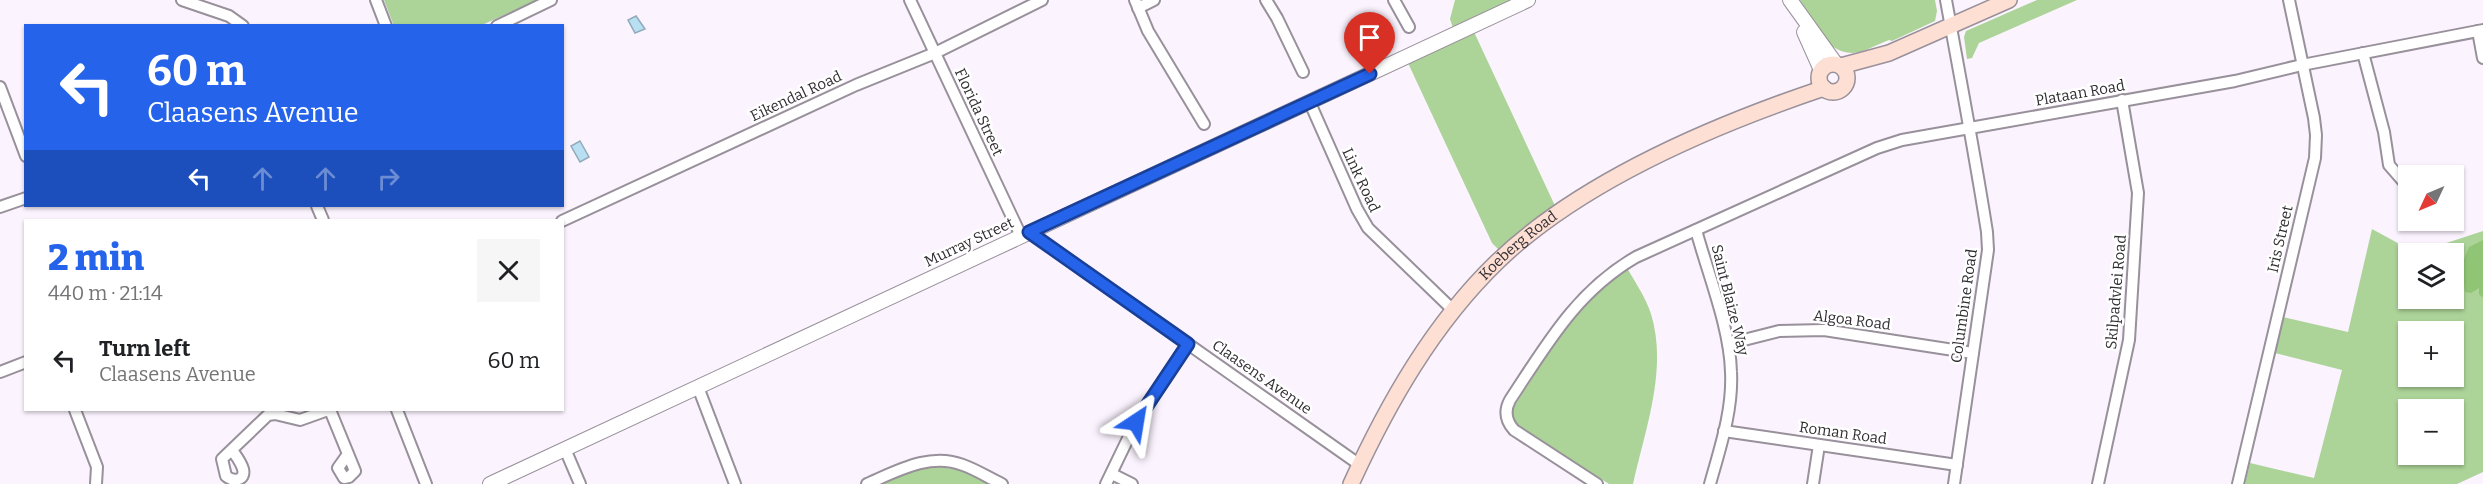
<!DOCTYPE html>
<html lang="en">
<head>
<meta charset="utf-8">
<style>
	body { margin:0; font-family:Bitter,serif; background:#f6f6f6; color:#202124; height:100vh; display:flex; flex-direction:column; font-size:22px; white-space:nowrap }
	* { box-sizing:border-box; margin:0 }
	p { font-size:20px; color:#757577 }
	.icon { flex:none; width:33px; height:33px; fill:none; stroke:currentColor; stroke-width:2; stroke-linecap:round; stroke-linejoin:round }
	.map { position:relative; flex:1; overflow:hidden }
	.panel { position:absolute; left:24px; top:219px; width:540px; height:192px; display:flex; flex-direction:column; background:#fff; border-radius:0px; box-shadow:0 2px 4px #0004 }
	.panel>* { flex:none }
	.hud { position:absolute; left:24px; top:24px; width:540px; height:183px; border-radius:0px; box-shadow:0 2px 4px #0004; background:#2563eb; color:#fff; overflow:hidden }
	.needle { width:39px; rotate:226deg }
	.buttons { position:absolute; left:2398px; top:165px; display:grid; gap:12px }
	.buttons a { display:grid; place-items:center; width:66px; height:66px; border-radius:0px; background:#fff; box-shadow:0 2px 4px #0004; font-size:30px }
	.pin { position:absolute; display:grid; place-items:center; width:51px; height:51px; color:#fff; margin:-62px -26px; border-radius:50% 50% 50% 0; rotate:-45deg; box-shadow:0 0 6px #0007 }
	.pin .icon { rotate:45deg }
	.me { position:absolute; width:66px; margin:-33px; rotate:33deg; stroke-linejoin:round; filter:drop-shadow(0 0 4px #0008) }
	.turn { display:flex; align-items:center; gap:21px; height:126px; padding:0 24px; font-size:27px }
	.turn .icon { width:78px; height:78px; stroke-width:2.5 }
	.turn b { display:block; font-size:42px; line-height:51px }
	.lanes { display:flex; align-items:center; height:57px; padding:0 24px; background:#0003; justify-content:center; gap:30px; direction:ltr }
	.lanes .off { opacity:.35 }
	.round { display:grid; place-items:center; flex:none; width:63px; height:63px; border-radius:0px; background:#f6f6f6 }
	.overview { display:flex; align-items:center; justify-content:space-between; height:102px; padding:0 24px }
	h1 { font-size:36px; font-weight:800; line-height:45px; color:#2563eb }
	ul { padding:0; list-style:none }
	li { display:flex; align-items:center; gap:18px; height:78px; padding:0 24px }
	li div { flex:1 }
	li b { display:block; font-size:22px }
	li em { font-style:normal }
	.map>svg:first-child { display:block }
</style>
</head>
<body>
<div class="map">
<svg width="2483" height="484" viewBox="0 0 2483 484">
	<rect width="100%" height="100%" fill="#fbf3fe"/>
	<!-- green -->
	<g fill="#acd398" fill-rule="evenodd">
		<path d="M384 0H537L482 25 394 26Z"/>
		<path d="M1455 0H1514L1453 28 1450 19Z"/>
		<path d="M1800 0H1935L1937 11 1935 21 1892 41 1889 40C1878 44 1863 53 1852 53 1826 53 1810 20 1800 0Z"/>
		<path d="M2037 0H2077L1979 43 1972 58 1967 59 1964 37 1966 31Z"/>
		<path d="M1474 32 1556 208 1499 250 1492 243 1408 63Z"/>
		<path d="M2372 229 2416 253 2483 231V472L2457 484H2245L2250 463 2314 478 2342 370 2275 353 2283 317 2348 332ZM2409 254H2454V298H2409ZM2409 332H2454V376H2409ZM2409 410H2454V454H2409Z"/>
		<path d="M1627 268C1635 282 1646 298 1651 314 1668 369 1645 430 1633 484H1609L1519 427 1513 420 1511 411 1568 323 1592 295Z"/>
		<path d="M934 466 965 471 991 484H883L915 470Z"/>
	</g>
	<!-- forest -->
	<path fill="#91c576" d="M2483 240V298L2479 294V288L2471 293 2465 292 2463 276 2455 270V264L2464 259 2469 247Z"/>
	<!-- water -->
	<g fill="#b9dff3" stroke="#90aab9" stroke-width="1.5">
		<path d="M636 16 645 29 635 33 628 20Z"/>
		<path d="M580 141 589 157 580 162 571 146Z"/>
	</g>
	<g fill="none" stroke-linecap="round" stroke-linejoin="round">
		<defs>
			<g id="minor">
				<path d="M182 0 229 16 243 26"/>
				<path d="M376 0 386 26"/>
				<path d="M910 0 1021 236"/>
				<path d="M1135 0 1148 31 1204 124"/>
				<path d="M1266 0 1277 18 1303 72"/>
				<path d="M1394 0 1409 27"/>
				<path d="M1946 0C1960 77 1975 155 1987 232L1988 250 1954 484"/>
				<path d="M1138 8 1154 0"/>
				<path d="M497 26 551 0"/>
				<path d="M2478 31 2483 58"/>
				<path d="M2363 53 2384 132 2389 165 2409 188"/>
				<path d="M0 87 26 156"/>
				<path d="M1310 103 1357 209 1368 228 1453 310"/>
				<path d="M317 206 323 220"/>
				<path d="M0 207 26 198"/>
				<path d="M562 221 856 85 935 53 1042 0"/>
				<path d="M1696 230C1708 274 1730 328 1731 372 1733 410 1720 448 1710 484"/>
				<path d="M1029 232 1360 465"/>
				<path d="M1728 344 1779 331 1824 330 1973 353"/>
				<path d="M0 372 26 362"/>
				<path d="M698 387 735 484"/>
				<path d="M75 410 97 467 96 484"/>
				<path d="M330 410 355 471 349 477 344 478 338 468 348 454"/>
				<path d="M397 410 426 484"/>
				<path d="M1724 431 1957 465"/>
				<path d="M565 449 580 484"/>
				<path d="M232 450C236 456 241 462 243 469 246 481 233 482 226 476L222 459 268 415 275 414 300 420 328 410"/>
				<path d="M1112 474 1132 484"/>
				<path d="M867 484C897 471 930 452 963 465 977 470 989 478 1002 484"/>
				<path d="M1106 484 1136 422 1188 344"/>
				<path d="M1597 484 1514 430C1506 421 1504 411 1510 400 1547 344 1576 292 1636 257L1877 148 1902 140 2235 81 2302 65 2483 30"/>
				<path d="M1813 484 1819 445"/>
				<path d="M2098 484 2129 340 2138 193 2122 100"/>
				<path d="M2238 484 2315 158 2316 135 2314 118 2289 0"/>
			</g>
			<g id="tertiary">
				<path d="M1790 0 1836 64"/>
				<path d="M1804 32 1821 70"/>
				<path d="M490 484 1528 0"/>
			</g>
			<g id="secondary">
				<circle cx="1833" cy="78" r="14"/>
				<path d="M1841 66 1889 53 2009 0"/>
				<path id="s1" d="M1351 484C1388 403 1433 324 1497 262 1581 181 1714 125 1824 88"/>
			</g>
		</defs>
		<!-- minor casing -->
		<use href="#minor" stroke="#98909a" stroke-width="14"/>
		<!-- tertiary casing -->
		<use href="#tertiary" stroke="#98909a" stroke-width="16"/>
		<!-- secondary casing -->
		<use href="#secondary" stroke="#98909a" stroke-width="18"/>
		<!-- minor -->
		<use href="#minor" stroke="#fff" stroke-width="10"/>
		<!-- tertiary -->
		<use href="#tertiary" stroke="#fff" stroke-width="14"/>
		<!-- secondary -->
		<use href="#secondary" stroke="#fedfd4" stroke-width="15"/>
	</g>
	<g fill="none" stroke-linecap="round" stroke-linejoin="round">
		<defs>
			<path id="route" d="M1136 422 1188 344 1029 232 1370 74"/>
		</defs>
		<!-- route casing -->
		<use href="#route" stroke="#184099" stroke-width="15"/>
		<!-- route -->
		<use href="#route" stroke="#2563eb" stroke-width="10"/>
	</g>
	<g text-anchor="middle" stroke-width="5" stroke-linejoin="round" paint-order="stroke">
		<!-- street labels -->
		<g font-size="15" fill="#302d31" stroke="#fff">
			<text transform="translate(2080 93) rotate(-10)" y="5">Plataan Road</text>
			<text transform="translate(796 96) rotate(-25)" y="5">Eikendal Road</text>
			<text transform="translate(979 112) rotate(65)" y="5">Florida Street</text>
			<text transform="translate(1361 180) rotate(65)" y="5">Link Road</text>
			<text transform="translate(2280 239) rotate(-77)" y="5">Iris Street</text>
			<text transform="translate(969 242) rotate(-25)" y="5">Murray Street</text>
			<text dy="5" stroke="none"><textPath href="#s1" startOffset="294">Koeberg Road</textPath></text>
			<text transform="translate(2116 292) rotate(-85)" y="5">Skilpadvlei Road</text>
			<text transform="translate(1730 300) rotate(76)" y="5">Saint Blaize Way</text>
			<text transform="translate(1964 306) rotate(-82)" y="5">Columbine Road</text>
			<text transform="translate(1852 320) rotate(7)" y="5">Algoa Road</text>
			<text transform="translate(1262 377) rotate(35)" y="5">Claasens Avenue</text>
			<text transform="translate(1843 433) rotate(8)" y="5">Roman Road</text>
		</g>
	</g>
</svg>
<div class="buttons">
<a><svg class="needle" viewBox="-14 -14 28 28"><path d="M0-13l5 13h-10z" fill="#e53935"/><path d="M0 13l5-13h-10z" fill="#757577"/></svg></a>
<a><svg class="icon" aria-label="layers" viewBox="0 0 24 24"><path d="M12 4l9 5-9 5-9-5zM3 14l9 5 9-5"/></svg></a>
<a>+</a>
<a>−</a>
</div>
<div class="pin" style="left:1370px;top:74px;background:#d93025"><svg class="icon" aria-label="arrive" viewBox="0 0 24 24"><path d="M6 21V4h12l-3 4 3 4H6"/></svg></div>
<svg class="me" style="left:1136px;top:422px" viewBox="-20 -20 40 40"><path d="M0-17L14 15 0 8-14 15z" fill="#2563eb" stroke="#fff" stroke-width="4"/></svg>
<div class="hud">
<div class="turn"><svg class="icon" aria-label="left" viewBox="0 0 24 24"><path d="M17 20v-9H6M10 6l-5 5 5 5"/></svg><div><b>60 m</b>Claasens Avenue</div></div>
<div class="lanes"><svg class="icon" aria-label="left" viewBox="0 0 24 24"><path d="M17 20v-9H6M10 6l-5 5 5 5"/></svg><svg class="icon off" aria-label="ahead" viewBox="0 0 24 24"><path d="M12 20V5M6 11l6-6 6 6"/></svg><svg class="icon off" aria-label="ahead" viewBox="0 0 24 24"><path d="M12 20V5M6 11l6-6 6 6"/></svg><svg class="icon off" aria-label="right" viewBox="0 0 24 24"><path d="M7 20v-9h11M14 6l5 5-5 5"/></svg></div>
</div>
<section class="panel">
<div class="overview"><div><h1>2 min</h1><p>440 m · 21:14</p></div><a class="round"><svg class="icon" aria-label="close" viewBox="0 0 24 24"><path d="M6 6l12 12M18 6L6 18"/></svg></a></div>
<ul>
<li><svg class="icon" aria-label="left" viewBox="0 0 24 24"><path d="M17 20v-9H6M10 6l-5 5 5 5"/></svg><div><b>Turn left</b><p>Claasens Avenue</p></div><em>60 m</em></li>
</ul>
</section>
</div>
</body>
</html>
